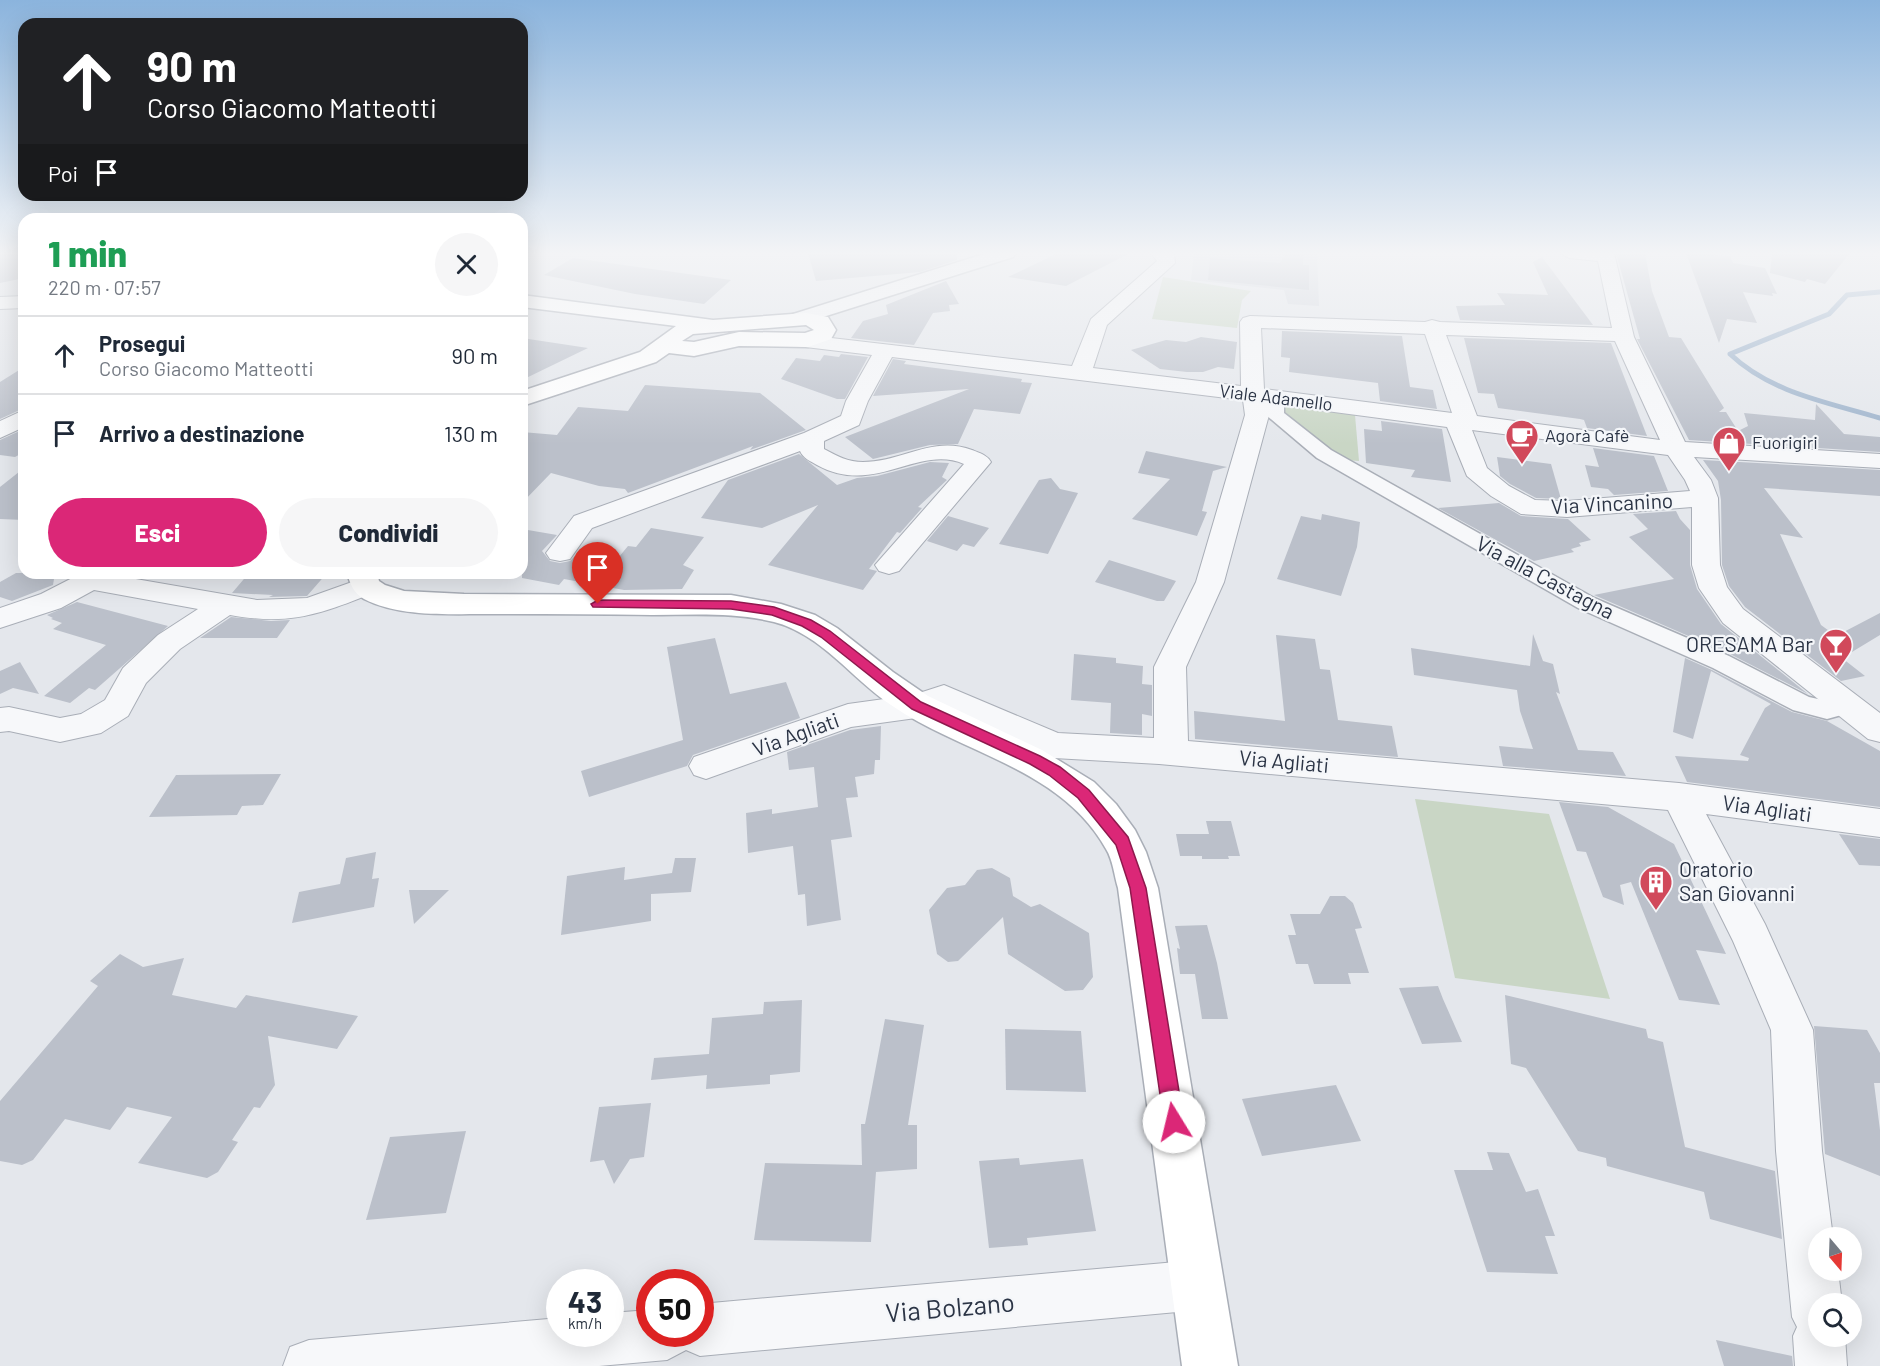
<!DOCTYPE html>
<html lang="it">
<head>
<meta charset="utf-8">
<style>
	body { margin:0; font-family:Barlow,sans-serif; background:#f6f6f7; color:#1f2937; height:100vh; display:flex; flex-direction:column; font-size:22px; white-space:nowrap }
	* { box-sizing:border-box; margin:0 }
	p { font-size:20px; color:#747a83 }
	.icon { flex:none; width:33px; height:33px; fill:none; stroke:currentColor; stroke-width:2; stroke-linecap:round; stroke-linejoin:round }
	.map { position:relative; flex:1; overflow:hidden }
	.drawer { position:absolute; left:18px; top:213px; width:510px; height:366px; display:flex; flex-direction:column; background:#fff; border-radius:18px; box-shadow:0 6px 24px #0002 }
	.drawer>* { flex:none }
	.banner { position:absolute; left:18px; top:18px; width:510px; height:183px; border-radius:18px; box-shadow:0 6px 24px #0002; background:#202124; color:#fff; overflow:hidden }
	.needle { width:39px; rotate:161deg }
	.tools { position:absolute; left:1808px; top:1227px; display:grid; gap:12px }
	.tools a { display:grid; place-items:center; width:54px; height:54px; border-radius:50%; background:#fff; box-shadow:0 6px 24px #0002; font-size:30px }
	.speed { position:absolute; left:546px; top:1269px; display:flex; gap:12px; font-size:30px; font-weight:700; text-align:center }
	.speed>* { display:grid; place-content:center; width:78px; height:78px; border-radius:50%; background:#fff; box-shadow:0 6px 24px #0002; line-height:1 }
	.speed small { font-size:15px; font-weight:400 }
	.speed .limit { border:9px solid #d22; background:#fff; color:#111 }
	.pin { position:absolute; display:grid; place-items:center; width:51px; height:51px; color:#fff; margin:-62px -26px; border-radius:50% 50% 50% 0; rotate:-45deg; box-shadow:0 0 6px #0007 }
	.pin .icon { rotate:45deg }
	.me { position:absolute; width:66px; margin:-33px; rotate:351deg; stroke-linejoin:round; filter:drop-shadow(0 0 4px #0008) }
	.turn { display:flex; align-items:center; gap:21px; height:126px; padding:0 30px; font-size:27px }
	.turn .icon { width:78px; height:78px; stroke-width:2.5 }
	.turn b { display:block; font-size:42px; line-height:51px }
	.then { display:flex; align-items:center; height:57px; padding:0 30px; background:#0003; gap:12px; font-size:22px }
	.round { display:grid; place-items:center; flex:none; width:63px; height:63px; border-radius:32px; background:#f6f6f7 }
	.overview { display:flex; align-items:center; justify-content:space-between; height:102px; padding:0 30px }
	h1 { font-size:36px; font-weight:800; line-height:45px; color:#1e9e55 }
	.primary-button { display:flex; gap:12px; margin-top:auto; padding:12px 30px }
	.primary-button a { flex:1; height:69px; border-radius:36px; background:#db2777; color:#fff; font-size:24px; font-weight:800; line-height:69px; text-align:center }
	.primary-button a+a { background:#f6f6f7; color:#1f2937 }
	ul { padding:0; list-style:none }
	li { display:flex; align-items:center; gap:18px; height:78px; padding:0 30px; border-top:2px solid #e0e1e3 }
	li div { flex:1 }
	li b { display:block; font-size:22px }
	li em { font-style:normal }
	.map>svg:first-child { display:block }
</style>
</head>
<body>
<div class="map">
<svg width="1880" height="1366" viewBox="0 0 1880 1366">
	<rect width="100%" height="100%" fill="#e4e7ec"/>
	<!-- built -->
	<path fill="#d2d6de" d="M1194 253H1317L1319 306 1288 304 1284 290 1191 280Z"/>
	<!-- green -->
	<g fill="#c9d6c5">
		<path d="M1163 277 1251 291 1242 300 1237 328 1152 319Z"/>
		<path d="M1278 406 1355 415 1359 461 1344 460 1278 413Z"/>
		<path d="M1415 799 1549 814 1610 999 1455 978Z"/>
	</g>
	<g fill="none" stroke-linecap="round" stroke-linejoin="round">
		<!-- stream -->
		<path stroke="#9fb4cc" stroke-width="5" d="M1880 292 1847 295 1829 314 1730 354C1771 393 1827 402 1880 418"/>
	</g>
	<!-- building -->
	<g fill="#bbc0ca">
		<path d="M0 253H24V278L0 283Z"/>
		<path d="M808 253H957V260L920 272 816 281Z"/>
		<path d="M1058 253H1130L1066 286 1008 277Z"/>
		<path d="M1285 253H1303V265H1309V290L1208 280 1210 258 1280 263Z"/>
		<path d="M1616 253H1645L1652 291 1669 337 1681 338 1724 408 1719 412H1726L1738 431 1748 426 1744 413 1815 420 1816 404 1844 434 1880 437V452L1689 440 1637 339H1640Z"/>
		<path d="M1686 253 1730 256 1733 263 1765 268 1777 294 1772 293 1773 296 1743 292 1757 323 1727 319 1719 343Z"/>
		<path d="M1772 253H1850L1825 284 1807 279 1805 282 1770 273Z"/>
		<path d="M1542 257 1593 325 1460 320 1456 306 1505 305 1497 293 1548 295 1533 262Z"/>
		<path d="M573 258 602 262 731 280 704 304 635 294 544 275Z"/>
		<path d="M946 281 959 304 949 305 950 311 933 313 914 345 851 338 863 321 888 314 886 305Z"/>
		<path d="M1282 331 1402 336 1410 387 1433 390 1437 409 1380 401 1378 383 1289 372 1290 358 1281 357Z"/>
		<path d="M1201 337 1237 342 1234 369 1218 367 1203 372H1187L1160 369 1131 350 1166 340 1186 342Z"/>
		<path d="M522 338 588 348 522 380Z"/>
		<path d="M1464 338 1611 343 1647 436 1587 428 1584 420 1580 419 1498 408 1494 394 1478 393Z"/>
		<path d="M841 354 868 357 845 399H837L781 379 796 358 820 361 824 355 839 357Z"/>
		<path d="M893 359 906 361 904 364 1022 379 1021 382 1032 383 1020 414 974 409 958 444 930 445 873 459 845 437 969 389 873 396Z"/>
		<path d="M24 367V408L0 419V382Z"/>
		<path d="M645 385 760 393 806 430 750 450 753 446 628 493 625 489 599 486 551 473 522 503V432L557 435 578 407 628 411Z"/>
		<path d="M1381 421 1442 429 1451 482 1411 477 1415 470 1366 463 1364 429 1382 431Z"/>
		<path d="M24 429V452L15 457 0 455V440Z"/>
		<path d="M1593 448 1654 456 1668 491 1614 495 1608 489 1591 487 1585 465 1599 467Z"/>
		<path d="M1146 451 1227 467 1213 471 1202 511 1207 512 1197 536 1132 519 1170 479 1138 473Z"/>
		<path d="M799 454 837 485 857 478 877 476 930 462 949 463 942 477 947 480 918 507 922 508 900 533 897 532 869 569 877 571 863 590 768 565 818 505 762 528 701 518 728 480Z"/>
		<path d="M1497 457 1551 464 1561 499 1536 498 1510 484 1500 476Z"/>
		<path d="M1703 460 1880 470V496L1764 488 1803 538 1780 534 1821 625 1836 636 1880 613V635L1842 658 1865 676 1841 681 1745 607 1729 586 1722 565 1721 500 1718 481Z"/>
		<path d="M24 468V520L0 519V487Z"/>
		<path d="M1051 478 1060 489 1078 493 1048 554 999 544 1039 480Z"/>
		<path d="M1499 503 1521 516 1568 519 1591 540 1579 543 1581 546 1571 549 1574 552 1534 561 1438 508Z"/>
		<path d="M1676 511 1680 519 1690 530V565L1697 589 1721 624 1808 694 1730 654 1594 595 1674 579 1629 537 1648 529 1633 514Z"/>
		<path d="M1322 514 1360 522 1357 547 1341 596 1277 579 1301 516 1321 520Z"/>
		<path d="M948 516 989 528 974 547 963 544 957 551 927 541Z"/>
		<path d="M651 528 704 537 683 565 694 570 682 589 624 590 564 579 559 585 522 578V529L557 535 542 551 550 561 560 563 570 561 575 556 614 563 628 546 636 547Z"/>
		<path d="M1109 560 1151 573 1176 581 1164 601H1157L1095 582Z"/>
		<path d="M16 573H55L53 585 12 601 0 597V582Z"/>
		<path d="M249 573H327L307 596 269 597 273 595 232 593Z"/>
		<path d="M77 602 168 626 95 690 89 688 70 703 44 696 106 645 53 629 62 623 51 619 53 618 47 615Z"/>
		<path d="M231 617 271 621 290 620 277 638H200Z"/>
		<path d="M1533 634 1543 661 1553 664 1560 694 1556 692 1578 750 1613 752 1626 776 1503 766 1499 746 1533 749 1520 711 1517 690 1414 675 1411 648 1530 666Z"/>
		<path d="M1276 635 1315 639 1320 669 1330 670 1338 720 1392 726 1398 757 1195 739 1194 711 1285 721Z"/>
		<path d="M715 638 730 694 786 682 800 718 693 755 687 766 589 797 581 771 683 740 667 647Z"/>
		<path d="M1074 654 1116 658V663L1143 666 1142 684 1152 685V716L1142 714V735L1110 733 1111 703 1071 700Z"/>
		<path d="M1685 658 1712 670 1792 712 1827 721 1880 751V807L1687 782 1675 756 1748 761 1749 758 1740 755 1765 708 1771 704 1711 671 1693 739 1673 732Z"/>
		<path d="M20 662 39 694 13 688 0 694V671Z"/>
		<path d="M881 726 880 760H875L874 774 855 777 858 797 846 798 852 837 831 840 841 920 807 926 805 894 798 895 793 846 748 853 746 813 772 809V814L818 807 814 767 789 770 787 752 850 730Z"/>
		<path d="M281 774 263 805 242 806 237 815 149 817 176 775Z"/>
		<path d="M1559 802 1608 807 1674 844 1726 954 1696 950 1720 1005 1679 1000 1631 882 1620 885 1624 905 1603 897 1586 852 1577 851Z"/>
		<path d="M1206 821H1231L1240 856H1228L1229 859H1202V856H1180L1176 834H1209Z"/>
		<path d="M1839 834 1880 839V866L1859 865Z"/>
		<path d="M376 852 372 879 379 878 374 907 292 923 299 892 340 884 346 858Z"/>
		<path d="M675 858H696L691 892 651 894V921L561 935 567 876 625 867 624 880 672 873Z"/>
		<path d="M992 868 1010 878 1013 896 1031 907 1040 904 1089 933 1093 977 1083 990 1065 991 1008 954 1003 917 958 961 948 962 937 954 929 910 947 888 965 885 977 870Z"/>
		<path d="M409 890H449L414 924Z"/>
		<path d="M1330 896H1345L1353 903 1362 928 1355 929 1369 973H1348L1351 984H1314L1308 964H1296L1288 935H1296L1290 914H1320Z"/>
		<path d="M1207 925 1217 963 1228 1019H1202L1195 974H1180L1177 948 1180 949 1175 926Z"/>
		<path d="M120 954 143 967 184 958 172 995 236 1008 246 995 358 1016 337 1049 268 1036 275 1085 260 1108 254 1107 232 1140 238 1142 218 1172 207 1178 138 1163 172 1117 127 1107 110 1130 65 1119 33 1160 22 1165 0 1161V1101L98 986 90 981Z"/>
		<path d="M1438 986 1443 999 1462 1042 1422 1044 1399 988Z"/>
		<path d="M1505 995 1646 1029 1648 1038 1663 1042 1685 1147 1775 1171 1782 1239 1710 1219 1704 1192 1607 1166 1606 1158 1578 1151 1526 1068 1511 1064Z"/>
		<path d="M802 1000 800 1072 770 1075V1084L706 1089 707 1075 651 1080 654 1058 709 1054 712 1018 763 1014 764 1002Z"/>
		<path d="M885 1019 924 1025 908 1125H917V1169L876 1172 871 1242 754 1240 765 1163 862 1165 861 1124H865Z"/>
		<path d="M1814 1026 1867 1030 1880 1053V1083H1874L1880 1130V1176L1825 1154Z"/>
		<path d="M1005 1029 1081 1031 1086 1092 1006 1090Z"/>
		<path d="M1336 1085 1361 1141 1262 1156 1242 1099Z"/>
		<path d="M651 1103 644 1157 630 1159 614 1184 604 1160 590 1162 599 1107Z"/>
		<path d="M466 1131 446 1213 366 1220 390 1137Z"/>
		<path d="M1487 1152 1509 1153 1526 1192 1538 1189 1555 1236H1545L1558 1274 1487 1272 1454 1170H1493Z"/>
		<path d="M1019 1158 1020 1165 1083 1159 1096 1231 1027 1238 1028 1245 989 1248 979 1161Z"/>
		<path d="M1716 1340 1792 1356 1793 1366H1724Z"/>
	</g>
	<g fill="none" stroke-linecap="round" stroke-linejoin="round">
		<defs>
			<path id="pedestrian" d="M1275 393 1284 398V413L1331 450 1594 598 1729 656 1809 697 1827 701 1847 696 1856 699 1859 705 1856 711 1827 719 1793 710 1713 668 1578 608 1317 458 1266 415V398Z"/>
			<g id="minor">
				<path d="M1151 253H1174L1175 263 1107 325 1093 368 1241 386 1240 322 1243 318 1250 316 1425 322 1432 320 1440 322 1612 328 1598 261 1569 258 1560 253H1614L1634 337 1685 442 1880 454V468L1694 457 1711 480 1718 498 1720 565 1727 587 1743 609 1880 713V742L1868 739 1723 623 1699 588 1692 565V507L1567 517 1521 514 1491 496 1467 476 1447 427 1266 403 1269 415 1224 582 1186 667 1188 741 1679 783 1880 809V837L1706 814 1765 924 1813 1030 1822 1151 1833 1238H1818V1270H1838L1842 1304H1818V1336H1845L1847 1366H1795L1793 1336 1797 1327 1792 1317 1776 1151 1771 1030 1733 941 1668 810 1159 764 1054 758 943 709 916 718 851 727 706 779 694 775 689 766 694 757 848 704 913 695 944 685 1058 733 1154 738V667L1196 582 1245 415 1243 400 892 357 868 401 859 425 824 441V449C837 456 848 462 863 462 902 462 933 435 972 450 980 453 987 455 991 462L899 571 889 574 879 571 875 565 964 464C918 444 875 497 817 465 810 461 803 458 800 451L592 528 570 559 560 561 550 559 546 553 574 516 804 433 841 416 846 401 872 355 797 346 790 344 787 340 790 336 797 334 1072 366 1091 319 1157 261ZM1261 328 1425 334 1452 413 1264 389ZM1446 335 1615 341 1660 440 1477 416ZM1472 430 1668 455 1685 480 1690 491 1567 501 1535 500 1509 486 1487 468Z"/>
				<path d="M24 296V308L0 309V297Z"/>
				<path d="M24 410V427L0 438V421Z"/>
				<path d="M82 573H101L257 600 307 598 366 577 376 580 380 586 376 592C320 614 291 626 230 615L180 649 146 683 128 716 101 733 60 742 9 731 0 732V708L9 707 60 718 81 714 105 700 123 668 158 635 198 609 94 590 61 608 0 628V608L41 594Z"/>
				<path d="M1199 1260 1217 1267 1224 1285 1217 1303 1199 1310 700 1356 686 1350 667 1360 599 1366H283L290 1347 309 1340 560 1318V1334H610V1313L650 1310V1334H700V1304Z"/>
			</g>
			<path id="tertiary" d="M987 253H1016L1013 257 804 323H790L786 319 790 315Z"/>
			<g id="secondary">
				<path d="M522 295 713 320 806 313 828 317 836 330 831 339 808 347 739 346 694 356 669 353 656 362 522 406V391L640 352 676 326 522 307ZM806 325 814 330 805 333 739 332 694 342 682 341 693 334Z"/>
				<path d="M347 573H377L379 581 385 585 404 591 464 594 731 595 781 604 815 615 837 628 893 672 928 696 1042 750 1094 782 1116 804 1135 830 1146 852 1158 888 1238 1366H1182L1118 888C1114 875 1113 860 1106 849 1061 768 962 754 891 705 852 679 821 634 774 622 734 612 693 615 652 615 596 614 540 614 484 614 446 614 399 617 364 599 353 593 350 583 347 573Z"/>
			</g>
		</defs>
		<!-- pedestrian casing -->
		<use href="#pedestrian" stroke="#a9aeb7" stroke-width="3"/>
		<!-- minor casing -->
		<use href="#minor" stroke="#a9aeb7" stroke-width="2"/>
		<!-- tertiary casing -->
		<use href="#tertiary" stroke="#a9aeb7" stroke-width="3"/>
		<!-- secondary casing -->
		<use href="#secondary" stroke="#a9aeb7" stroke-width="3"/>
		<!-- pedestrian -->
		<use href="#pedestrian" fill="#f7f8fa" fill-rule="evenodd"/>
		<!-- minor -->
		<use href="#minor" fill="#f7f8fa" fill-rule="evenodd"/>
		<!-- tertiary -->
		<use href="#tertiary" fill="#f7f8fa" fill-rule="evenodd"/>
		<!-- secondary -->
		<use href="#secondary" fill="#fff" fill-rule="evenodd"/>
	</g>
	<!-- sky -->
	<linearGradient id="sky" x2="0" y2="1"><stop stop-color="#8bb4dd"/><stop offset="0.57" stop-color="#f3f4f6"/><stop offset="1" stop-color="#f3f4f6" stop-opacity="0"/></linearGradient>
	<rect width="1880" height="444" fill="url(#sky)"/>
	<!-- route -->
	<path fill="#db2777" stroke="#8e194d" stroke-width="1.5" d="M598 600 731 601 774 607 811 620 830 631 921 702 1040 756 1060 767 1089 790 1128 837 1146 888 1184 1122 1181 1129 1174 1132 1167 1129 1164 1122 1130 888 1116 845 1078 798 1049 775 1030 764 912 709 821 637 802 626 772 615 731 609 593 607 591 604Z"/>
	<!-- icons -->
	<defs>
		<symbol id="cafe-pin" viewBox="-11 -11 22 30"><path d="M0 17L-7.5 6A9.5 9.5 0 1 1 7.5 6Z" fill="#d1495b" stroke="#f4f6f9"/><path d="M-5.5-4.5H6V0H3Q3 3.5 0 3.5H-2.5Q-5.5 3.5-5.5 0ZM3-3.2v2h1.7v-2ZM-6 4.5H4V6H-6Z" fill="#fff"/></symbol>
		<symbol id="shop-pin" viewBox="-11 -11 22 30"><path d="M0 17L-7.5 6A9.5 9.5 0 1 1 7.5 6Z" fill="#d1495b" stroke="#f4f6f9"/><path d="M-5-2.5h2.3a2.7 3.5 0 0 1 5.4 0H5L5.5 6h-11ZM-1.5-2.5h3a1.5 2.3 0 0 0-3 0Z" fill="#fff"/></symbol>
		<symbol id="bar-pin" viewBox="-11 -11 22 30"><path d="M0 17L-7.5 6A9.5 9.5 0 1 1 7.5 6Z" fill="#d1495b" stroke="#f4f6f9"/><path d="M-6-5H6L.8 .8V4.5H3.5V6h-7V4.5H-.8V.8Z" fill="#fff"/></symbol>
		<symbol id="building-pin" viewBox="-11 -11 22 30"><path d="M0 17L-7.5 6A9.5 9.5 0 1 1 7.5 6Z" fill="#d1495b" stroke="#f4f6f9"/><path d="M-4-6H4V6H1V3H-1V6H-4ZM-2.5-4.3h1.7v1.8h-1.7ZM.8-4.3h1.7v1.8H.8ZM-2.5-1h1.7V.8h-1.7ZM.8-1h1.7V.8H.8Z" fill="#fff"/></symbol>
	</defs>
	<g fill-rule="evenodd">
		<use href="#cafe-pin" x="1503" y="417" width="38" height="52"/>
		<use href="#shop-pin" x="1710" y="424" width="38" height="52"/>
		<use href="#bar-pin" x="1817" y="626" width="38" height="52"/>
		<use href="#building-pin" x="1637" y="863" width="38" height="52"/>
	</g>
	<g text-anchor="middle" stroke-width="4.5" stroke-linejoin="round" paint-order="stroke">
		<!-- far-street labels -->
		<g font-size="18" fill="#2b3445" stroke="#f4f6f9">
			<text transform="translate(1276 398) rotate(7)" y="6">Viale Adamello</text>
		</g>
		<!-- far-poi labels -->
		<g font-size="18" fill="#2b3445" stroke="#f4f6f9" text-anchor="start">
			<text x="1545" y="442">Agorà Cafè</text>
			<text x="1752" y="449">Fuorigiri</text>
		</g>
		<!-- street labels -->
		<g font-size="21" fill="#2b3445" stroke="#f4f6f9">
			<text transform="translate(1612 504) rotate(-3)" y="7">Via Vincanino</text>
			<text transform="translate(1545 578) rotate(28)" y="7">Via alla Castagna</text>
			<text transform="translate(796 735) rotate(-20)" y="7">Via Agliati</text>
			<text transform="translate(1284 762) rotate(5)" y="7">Via Agliati</text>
			<text transform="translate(1767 809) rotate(8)" y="7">Via Agliati</text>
		</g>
		<!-- poi labels -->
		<g font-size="21" fill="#2b3445" stroke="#f4f6f9" text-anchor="end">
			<text x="1813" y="652">ORESAMA Bar</text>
			<text x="1679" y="877" text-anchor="start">Oratorio<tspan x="1679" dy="24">San Giovanni</tspan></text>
		</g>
		<!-- near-street labels -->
		<g font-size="26" fill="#2b3445" stroke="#f4f6f9">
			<text transform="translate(950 1308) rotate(-5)" y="9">Via Bolzano</text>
		</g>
	</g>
</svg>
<div class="tools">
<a><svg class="needle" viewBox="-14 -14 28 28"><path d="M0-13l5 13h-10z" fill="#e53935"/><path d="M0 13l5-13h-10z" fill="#747a83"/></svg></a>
<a><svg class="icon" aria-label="search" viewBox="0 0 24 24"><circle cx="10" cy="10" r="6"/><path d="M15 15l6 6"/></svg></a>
</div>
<div class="speed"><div>43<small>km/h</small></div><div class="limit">50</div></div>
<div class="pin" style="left:598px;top:604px;background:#d93025"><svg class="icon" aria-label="arrive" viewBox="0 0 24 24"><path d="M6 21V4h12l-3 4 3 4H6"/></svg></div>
<svg class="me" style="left:1174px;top:1122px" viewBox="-20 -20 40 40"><circle r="19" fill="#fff"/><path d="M0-13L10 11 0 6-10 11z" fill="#db2777"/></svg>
<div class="banner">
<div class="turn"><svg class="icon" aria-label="ahead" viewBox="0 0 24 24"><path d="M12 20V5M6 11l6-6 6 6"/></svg><div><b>90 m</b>Corso Giacomo Matteotti</div></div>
<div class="then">Poi<svg class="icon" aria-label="arrive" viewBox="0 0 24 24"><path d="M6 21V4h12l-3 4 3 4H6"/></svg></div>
</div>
<section class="drawer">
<div class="overview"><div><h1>1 min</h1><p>220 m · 07:57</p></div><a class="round"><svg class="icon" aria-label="close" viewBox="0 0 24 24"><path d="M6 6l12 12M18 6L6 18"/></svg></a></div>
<ul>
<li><svg class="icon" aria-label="ahead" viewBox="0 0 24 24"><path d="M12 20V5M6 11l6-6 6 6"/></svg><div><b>Prosegui</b><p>Corso Giacomo Matteotti</p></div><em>90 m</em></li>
<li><svg class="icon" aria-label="arrive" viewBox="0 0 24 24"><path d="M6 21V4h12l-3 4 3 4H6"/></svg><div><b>Arrivo a destinazione</b></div><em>130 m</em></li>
</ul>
<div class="primary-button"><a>Esci</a><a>Condividi</a></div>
</section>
</div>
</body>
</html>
